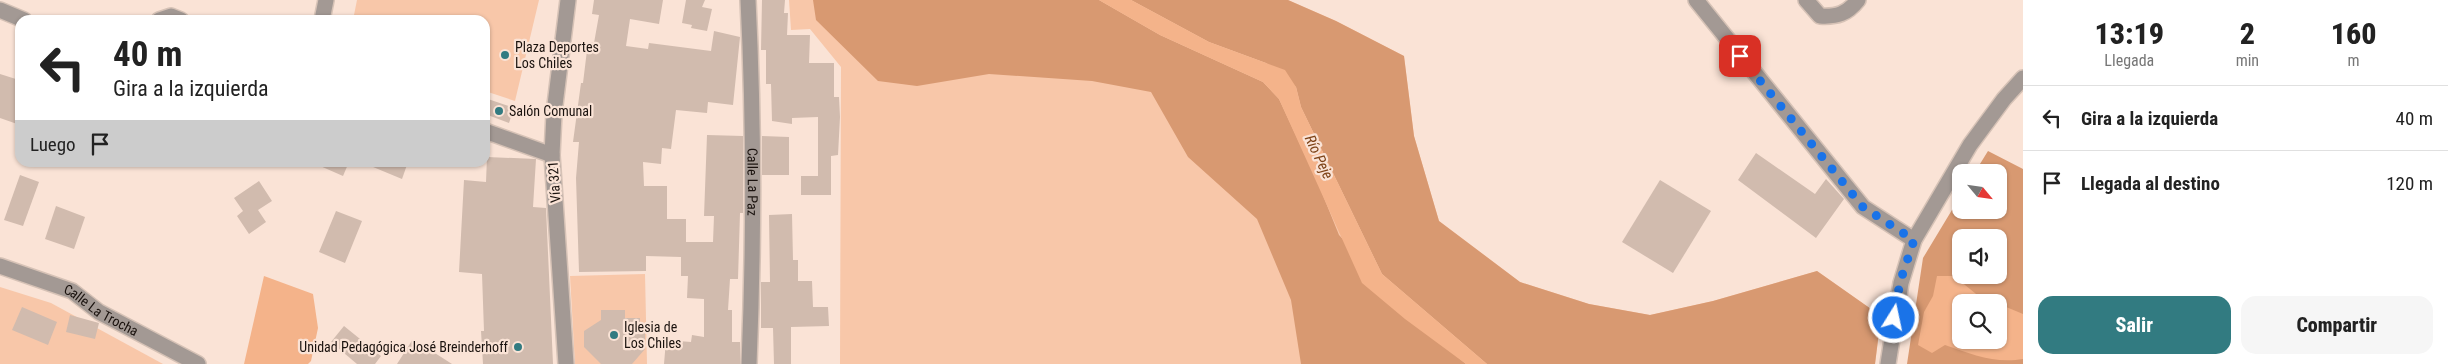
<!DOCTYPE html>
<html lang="es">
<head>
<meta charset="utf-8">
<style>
	body { margin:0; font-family:"Roboto Condensed",sans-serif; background:#f6f6f6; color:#222; height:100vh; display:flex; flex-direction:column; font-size:19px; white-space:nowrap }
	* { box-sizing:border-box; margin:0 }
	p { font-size:16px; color:#767676 }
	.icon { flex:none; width:28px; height:28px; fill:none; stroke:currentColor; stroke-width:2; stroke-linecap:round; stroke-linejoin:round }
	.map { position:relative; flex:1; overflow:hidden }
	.sheet { display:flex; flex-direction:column; background:#fff; width:425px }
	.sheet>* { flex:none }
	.guide { position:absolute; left:15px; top:15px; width:475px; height:152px; border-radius:15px; box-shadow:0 1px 4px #0004; background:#fff; color:#222; overflow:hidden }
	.needle { width:32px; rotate:119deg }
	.controls { position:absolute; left:1952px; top:164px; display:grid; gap:10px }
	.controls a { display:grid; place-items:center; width:55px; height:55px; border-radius:10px; background:#fff; box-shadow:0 1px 4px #0004; font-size:25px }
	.pin { position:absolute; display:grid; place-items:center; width:42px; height:42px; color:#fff; margin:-21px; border-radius:10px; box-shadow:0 2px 8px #0006 }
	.me { position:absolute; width:55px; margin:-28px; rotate:10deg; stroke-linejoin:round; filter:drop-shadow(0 0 4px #0008) }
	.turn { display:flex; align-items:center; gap:18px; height:105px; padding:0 15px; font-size:22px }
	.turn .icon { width:65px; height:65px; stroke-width:2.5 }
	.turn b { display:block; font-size:35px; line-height:42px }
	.then { display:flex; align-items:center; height:48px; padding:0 15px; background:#0003; gap:10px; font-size:19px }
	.eta { display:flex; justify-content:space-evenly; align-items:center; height:85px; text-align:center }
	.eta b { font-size:30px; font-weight:800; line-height:35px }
	.primary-button { display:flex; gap:10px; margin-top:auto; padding:10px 15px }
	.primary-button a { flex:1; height:58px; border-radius:15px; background:#327b81; color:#fff; font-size:20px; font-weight:800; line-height:58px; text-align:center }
	.primary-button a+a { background:#f6f6f6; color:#222 }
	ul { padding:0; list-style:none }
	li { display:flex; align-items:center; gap:15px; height:65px; padding:0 15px; border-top:1px solid #e0e0e0 }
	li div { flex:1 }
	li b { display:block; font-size:19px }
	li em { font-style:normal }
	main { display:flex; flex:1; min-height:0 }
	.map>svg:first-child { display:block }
</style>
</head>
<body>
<main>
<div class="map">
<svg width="2023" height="364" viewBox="0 0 2023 364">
	<rect width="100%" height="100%" fill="#fae3d6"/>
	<!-- green -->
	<g fill="#f8c7a9">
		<path d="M357 0H539L515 101 485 91V20H353Z"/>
		<path d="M789 0H1288L1336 21 1404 56 1414 136 1439 221 1520 282 1589 304 1650 315 1713 301 1817 271 1881 316 1875 364H840L841 67 810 29 791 30Z"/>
		<path d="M645 274 647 364H575L570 276Z"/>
		<path d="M0 287 51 303 163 364H0Z"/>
	</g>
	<!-- forest -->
	<g fill="#d89971" fill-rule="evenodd">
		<path d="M813 0H1099L1160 35 1263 82 1279 99 1318 183 1339 235 1437 340 1466 364H1301L1291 300 1257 219 1188 157 1151 92 1092 81 989 74 917 86 878 81 816 20Z"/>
		<path d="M1131 0H1288L1336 21 1404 56 1414 136 1439 221 1520 282 1589 304 1650 315 1713 301 1817 271 1881 316 1875 364H1487L1382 274 1301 107 1296 87 1266 63 1209 42Z"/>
		<path d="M1988 151 2023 169V364H1907L1923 258 1961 195V210H1999V172H1975ZM1961 238H1999V275H1961ZM1961 302H1999V340H1961Z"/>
	</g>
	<!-- water -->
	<g fill="#f4b38a">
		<path d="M1099 0H1131L1209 42 1285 70 1296 87 1301 107 1382 274 1487 364H1466L1405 319 1362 283 1279 99 1263 82 1160 35Z"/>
		<path d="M264 276 313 294 318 328 311 361 308 364H244Z"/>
		<path d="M1937 276H1954L1981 298 1993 302H1961V340H1999V304L2023 314V359C1995 364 1971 354 1945 345L1932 353 1918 345 1924 312 1933 296Z"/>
	</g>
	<!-- building -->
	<g fill="#d1bbae">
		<path d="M594 0H663L659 24 630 19 626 46 648 49 649 43 711 51 714 31 740 37 733 105 708 102 707 113 676 110 671 149 662 148 661 164 643 162 644 186H667V219H686V242H713L714 216H704L707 135 743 136V213H740L738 279H730L728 310H732V342H740V364H664L666 340 691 342 692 335 704 337V299L687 298 688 276H681V257L646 256V271L579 272 576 178 579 142H573L581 83H583L588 42 594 43 599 15 592 14Z"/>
		<path d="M686 0H705L702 7 712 9 707 31 691 28 692 25 682 23Z"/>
		<path d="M762 0H785L784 13H788L787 35H810L809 63H834V97H839L840 117 838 155 831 156V195H801V176H818V117L792 118V124L772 121 771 84H766V50H761Z"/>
		<path d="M0 74 19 80 16 89 20 90V125L0 118Z"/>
		<path d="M485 98 514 108 509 123 485 114Z"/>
		<path d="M762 136 789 137V175H762Z"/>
		<path d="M1756 153 1815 194 1826 179 1844 199 1816 238 1738 180Z"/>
		<path d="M487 157 536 159 533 207 546 208 553 364H483L481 331H484L482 274 459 272 464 180 486 182Z"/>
		<path d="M311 162H349L343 176Z"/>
		<path d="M361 162H408L402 179Z"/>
		<path d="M20 175 39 182 23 226 4 220Z"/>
		<path d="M1660 180 1711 211 1673 273 1622 242Z"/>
		<path d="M259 181 272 201 258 210 266 222 249 234 237 216 243 211 234 198Z"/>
		<path d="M56 206 85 217 74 249 45 239Z"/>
		<path d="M336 211 362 221 345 263 319 252Z"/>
		<path d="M792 214 793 260H798V281H812L813 307H828L829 326 791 327V364H774L773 328H761V282H770L769 215Z"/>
		<path d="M22 307 57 322 48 345 12 330Z"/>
		<path d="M601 310H625V318H640V330H645V349L632 364H601L584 347V331L601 320Z"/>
		<path d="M70 315 99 323 95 339 66 332Z"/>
		<path d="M344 326 381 356 375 364H357L331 342Z"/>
		<path d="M413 339 452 364H397Z"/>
	</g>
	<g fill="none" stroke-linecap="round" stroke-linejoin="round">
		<defs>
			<g id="minor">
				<path id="s1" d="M748 0C754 121 754 243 749 364"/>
				<path d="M1696 0 1863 207 1914 240"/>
				<path d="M1806 0 1820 16C1837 17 1847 14 1858 0"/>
				<path d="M0 10 24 20"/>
				<path d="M159 20 171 16 181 20"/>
				<path d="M322 20 326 0"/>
				<path d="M485 131 552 155"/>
				<path id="s2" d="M0 266 72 291 99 312 198 364"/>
				<path d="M566 364 552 155 554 113 568 0"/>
				<path d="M1888 364 1901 283 1914 240 1970 145 2004 99 2023 78"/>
			</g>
		</defs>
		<!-- minor casing -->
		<use href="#minor" stroke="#d6c2b6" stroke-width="18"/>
		<!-- minor -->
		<use href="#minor" stroke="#a39994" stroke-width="15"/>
	</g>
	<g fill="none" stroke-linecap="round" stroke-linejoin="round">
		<!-- route -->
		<path stroke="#1a73e8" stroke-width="9" stroke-dasharray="0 16.2" d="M1740 56 1863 207 1914 240 1900 282 1894 318"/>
	</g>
	<!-- markers -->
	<g fill="#327b81" stroke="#fae3d6" stroke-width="2">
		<circle cx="505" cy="55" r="5"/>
		<circle cx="499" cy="111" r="5"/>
		<circle cx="614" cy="335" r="5"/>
		<circle cx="518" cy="347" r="5"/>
	</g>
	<g text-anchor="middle" stroke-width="4.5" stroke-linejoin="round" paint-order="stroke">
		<!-- poi labels -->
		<g font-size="14" fill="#1a120e" stroke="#fae3d6" text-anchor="start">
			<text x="515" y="52">Plaza Deportes<tspan x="515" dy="16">Los Chiles</tspan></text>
			<text x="509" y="116">Salón Comunal</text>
			<text x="624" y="332">Iglesia de<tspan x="624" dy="16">Los Chiles</tspan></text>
			<text x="508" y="352" text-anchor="end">Unidad Pedagógica José Breinderhoff</text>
		</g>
		<!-- street labels -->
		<g font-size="14" fill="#1a120e" stroke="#fae3d6">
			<text transform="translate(554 182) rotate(-94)" y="5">Vía 321</text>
			<text dy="5" stroke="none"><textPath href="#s1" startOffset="182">Calle La Paz</textPath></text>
			<text dy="5" stroke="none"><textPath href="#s2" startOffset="111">Calle La Trocha</textPath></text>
		</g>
		<!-- water labels -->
		<g font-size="15" font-style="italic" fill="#7e4317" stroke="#fae3d6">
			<text transform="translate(1319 157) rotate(65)" y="5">Río Peje</text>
		</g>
	</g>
</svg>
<div class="controls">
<a><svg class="needle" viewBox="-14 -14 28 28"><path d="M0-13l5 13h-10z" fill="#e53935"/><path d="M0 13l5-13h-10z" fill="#767676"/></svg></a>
<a><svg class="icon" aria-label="sound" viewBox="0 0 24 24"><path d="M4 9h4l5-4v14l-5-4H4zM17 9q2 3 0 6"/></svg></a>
<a><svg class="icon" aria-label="search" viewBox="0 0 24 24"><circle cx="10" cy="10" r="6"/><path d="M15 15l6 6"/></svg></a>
</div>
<div class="pin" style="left:1740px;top:56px;background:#d93025"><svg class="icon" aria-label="arrive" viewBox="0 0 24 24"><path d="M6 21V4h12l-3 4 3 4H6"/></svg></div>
<svg class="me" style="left:1894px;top:318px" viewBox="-20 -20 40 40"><circle r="17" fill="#1a73e8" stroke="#fff" stroke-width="3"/><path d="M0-11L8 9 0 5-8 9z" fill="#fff"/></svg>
<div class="guide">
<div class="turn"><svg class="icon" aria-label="left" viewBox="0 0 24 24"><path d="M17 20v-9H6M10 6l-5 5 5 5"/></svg><div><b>40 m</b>Gira a la izquierda</div></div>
<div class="then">Luego<svg class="icon" aria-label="arrive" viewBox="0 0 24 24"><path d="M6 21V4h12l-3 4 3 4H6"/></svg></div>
</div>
</div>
<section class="sheet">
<div class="eta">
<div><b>13:19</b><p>Llegada</p></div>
<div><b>2</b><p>min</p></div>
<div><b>160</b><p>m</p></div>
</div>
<ul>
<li><svg class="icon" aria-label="left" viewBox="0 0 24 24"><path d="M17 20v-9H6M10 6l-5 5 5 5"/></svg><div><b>Gira a la izquierda</b></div><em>40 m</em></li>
<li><svg class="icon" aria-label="arrive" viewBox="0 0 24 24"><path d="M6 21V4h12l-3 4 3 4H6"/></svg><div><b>Llegada al destino</b></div><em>120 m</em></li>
</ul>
<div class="primary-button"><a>Salir</a><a>Compartir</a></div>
</section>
</main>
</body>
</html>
